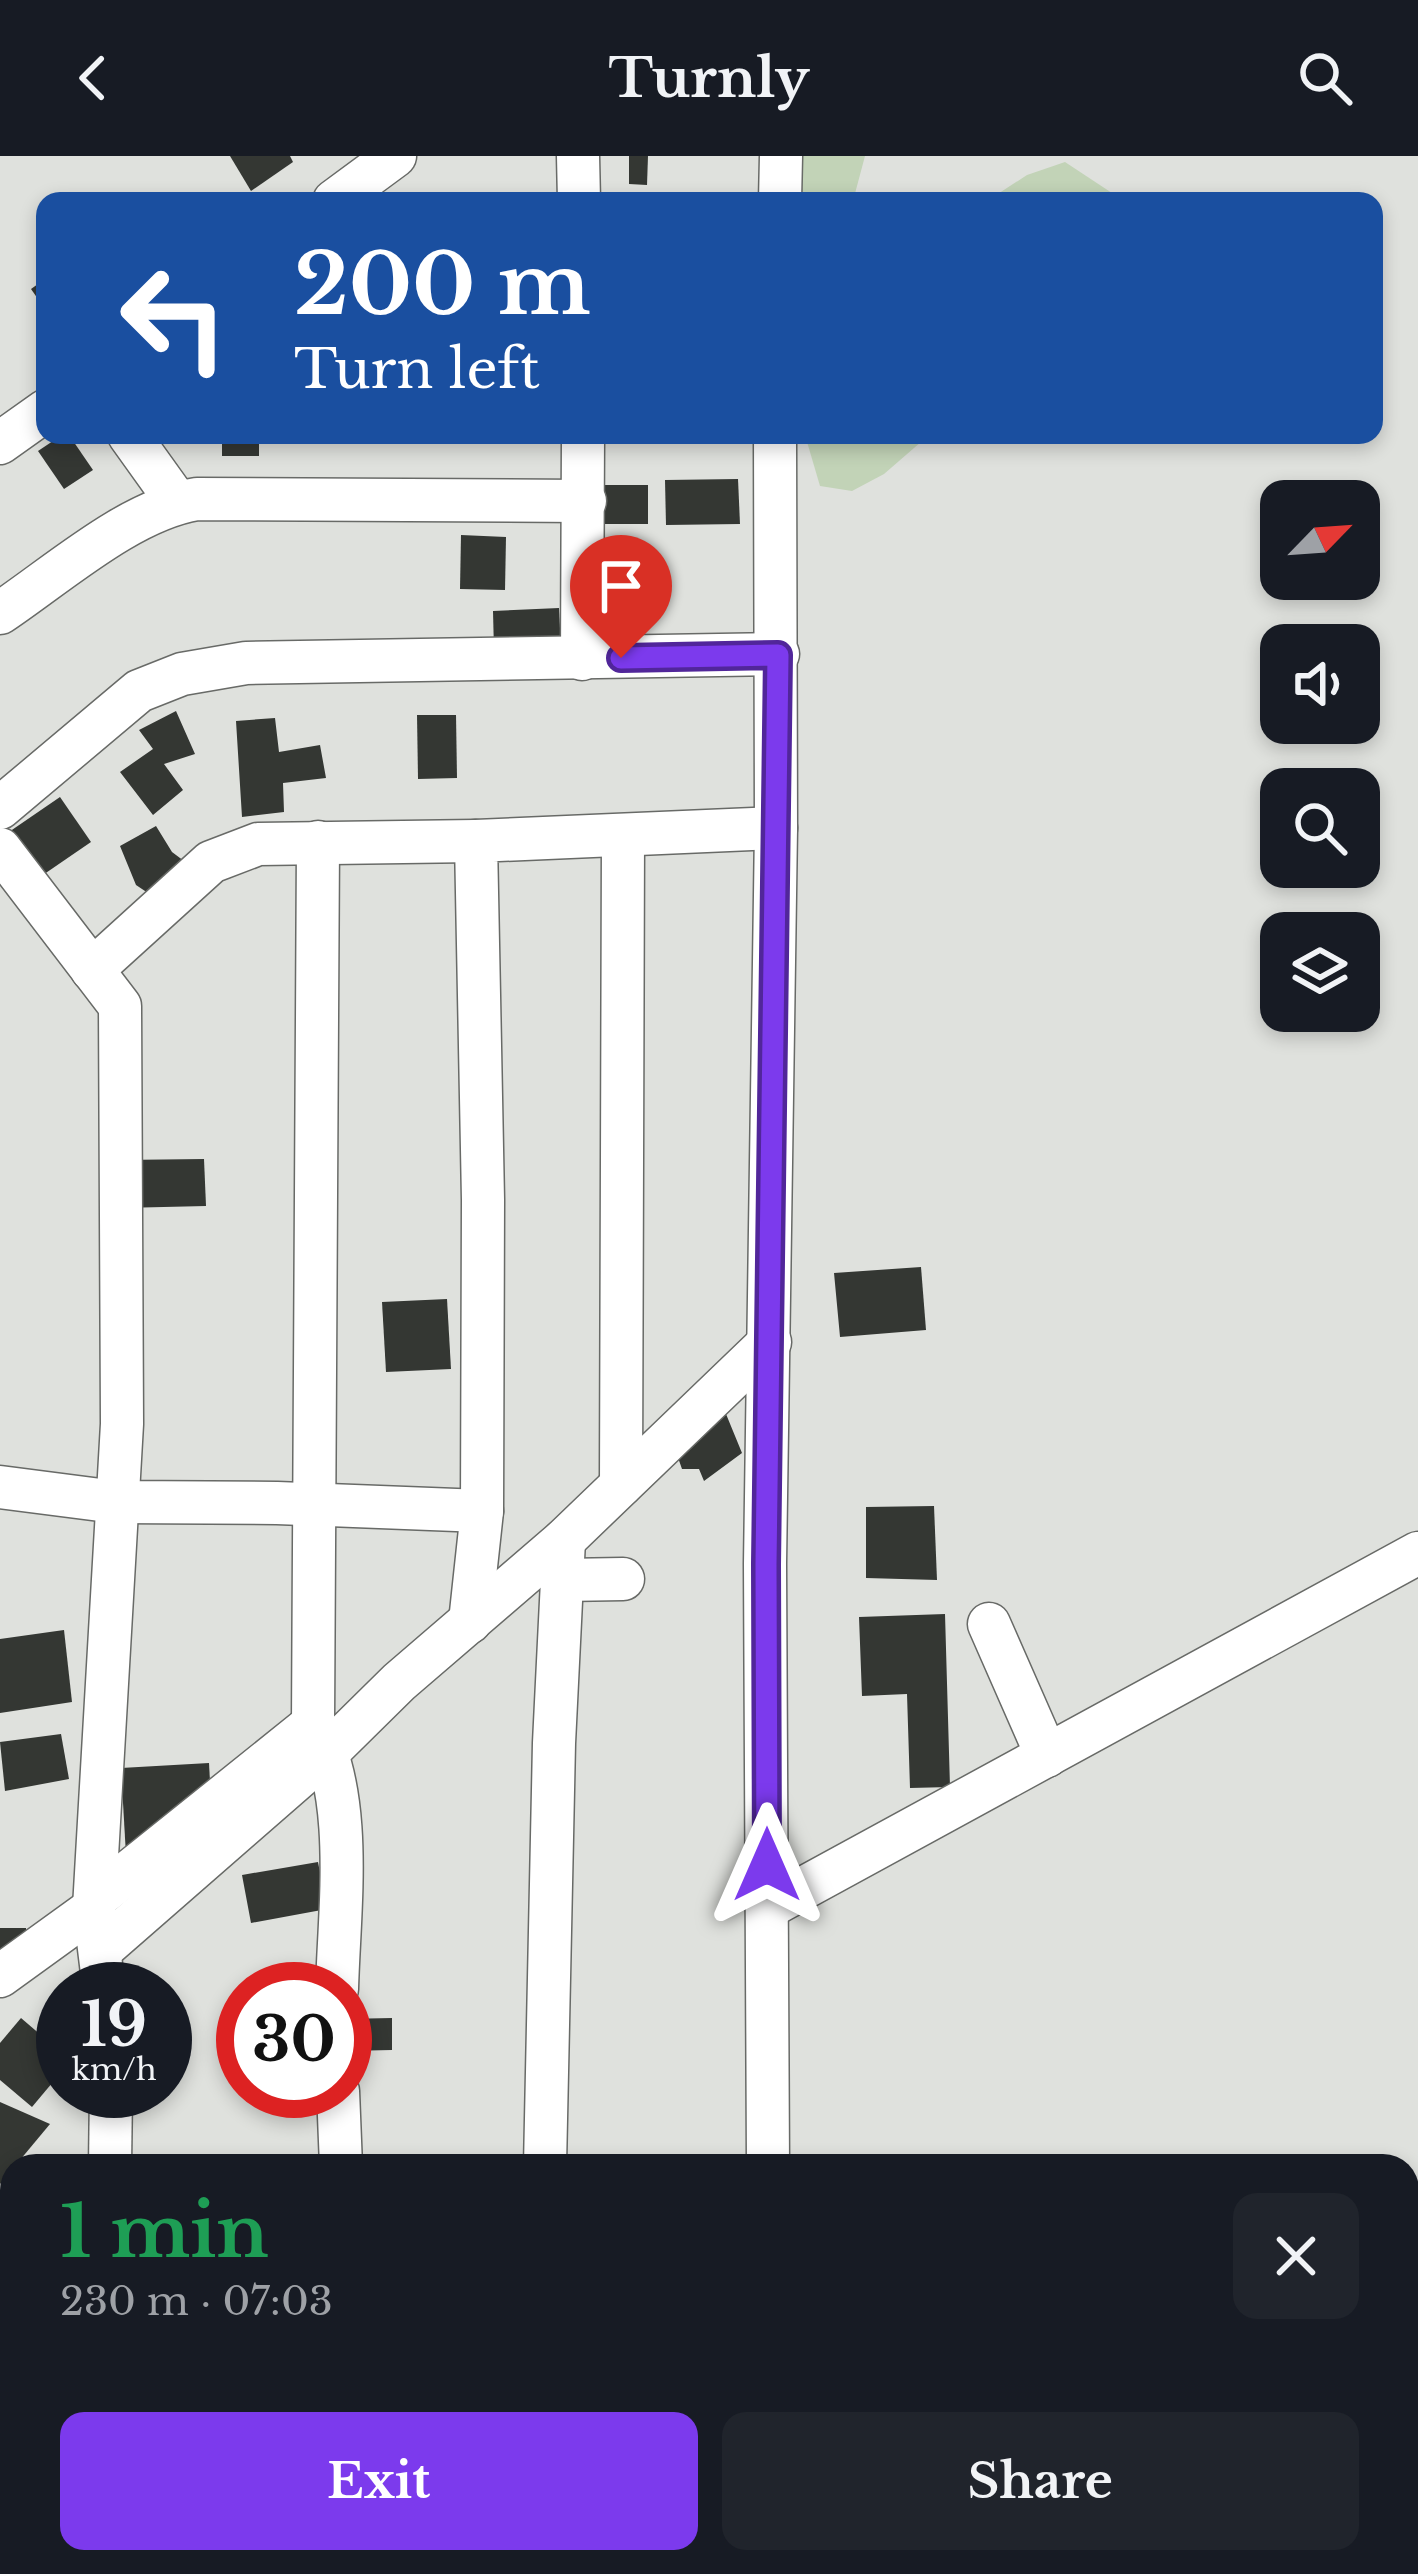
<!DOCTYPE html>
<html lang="en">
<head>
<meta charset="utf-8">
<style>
	body { margin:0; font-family:"Libre Baskerville",serif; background:#20242c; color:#f1f3f6; height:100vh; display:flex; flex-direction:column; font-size:45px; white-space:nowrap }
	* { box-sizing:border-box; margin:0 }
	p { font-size:39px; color:#9ea1a6 }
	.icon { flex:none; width:66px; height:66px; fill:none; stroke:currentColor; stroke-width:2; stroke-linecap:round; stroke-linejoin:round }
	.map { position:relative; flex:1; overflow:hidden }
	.details { position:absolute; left:0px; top:1998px; width:1419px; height:420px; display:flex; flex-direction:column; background:#171b24; border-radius:36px 36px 0 0; box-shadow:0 6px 18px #0003 }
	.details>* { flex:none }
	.top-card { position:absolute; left:36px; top:36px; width:1347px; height:252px; border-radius:24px; box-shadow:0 6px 18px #0003; background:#1a4fa0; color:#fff; overflow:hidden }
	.needle { width:78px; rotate:65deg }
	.buttons { position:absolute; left:1260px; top:324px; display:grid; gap:24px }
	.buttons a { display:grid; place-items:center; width:120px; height:120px; border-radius:24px; background:#171b24; box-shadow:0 6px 18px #0003; font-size:60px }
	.speed { position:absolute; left:36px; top:1806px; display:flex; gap:24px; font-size:60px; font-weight:700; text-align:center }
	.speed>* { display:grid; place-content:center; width:156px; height:156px; border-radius:50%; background:#171b24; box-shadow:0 6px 18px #0003; line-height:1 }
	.speed small { font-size:30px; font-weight:400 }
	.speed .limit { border:18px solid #d22; background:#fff; color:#111 }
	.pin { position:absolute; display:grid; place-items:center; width:102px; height:102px; color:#fff; margin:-123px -51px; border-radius:50% 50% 50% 0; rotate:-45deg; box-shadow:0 0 12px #0007 }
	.pin .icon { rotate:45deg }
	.me { position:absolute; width:132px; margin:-66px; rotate:0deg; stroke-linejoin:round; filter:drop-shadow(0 0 9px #0008) }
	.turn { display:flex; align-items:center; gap:42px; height:252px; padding:0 60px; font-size:54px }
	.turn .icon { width:156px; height:156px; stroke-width:2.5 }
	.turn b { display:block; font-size:84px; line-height:102px }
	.round { display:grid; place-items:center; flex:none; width:126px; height:126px; border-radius:24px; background:#20242c }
	.summary { display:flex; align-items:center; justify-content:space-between; height:204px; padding:0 60px }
	h1 { font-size:72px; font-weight:700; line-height:90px; color:#1e9e55 }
	.cta { display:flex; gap:24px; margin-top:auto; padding:24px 60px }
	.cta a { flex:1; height:138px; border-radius:24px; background:#7c3aed; color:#fff; font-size:48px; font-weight:700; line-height:138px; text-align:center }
	.cta a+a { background:#20242c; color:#f1f3f6 }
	header { display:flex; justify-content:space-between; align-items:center; height:156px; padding:0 60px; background:#171b24; font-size:54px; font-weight:700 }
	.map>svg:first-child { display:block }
</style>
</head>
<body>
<header><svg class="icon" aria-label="back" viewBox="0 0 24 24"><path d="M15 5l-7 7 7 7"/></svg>Turnly<svg class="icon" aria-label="search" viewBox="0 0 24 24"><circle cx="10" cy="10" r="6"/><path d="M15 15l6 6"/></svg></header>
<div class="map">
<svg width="1418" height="2418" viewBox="0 0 1418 2418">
	<rect width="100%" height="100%" fill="#dfe1dd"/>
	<!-- green -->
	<g fill="#c2d3b7">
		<path d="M764 0H865L853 45H764Z"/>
		<path d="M1065 6 1115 39 1117 45H987L1027 19Z"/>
		<path d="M805 279H929L884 318 852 335 820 330Z"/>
	</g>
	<!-- building -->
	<g fill="#343733">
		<path d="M230 0H290L293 6 251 35Z"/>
		<path d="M629 0H648L647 29 629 28Z"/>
		<path d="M45 123V153L31 133Z"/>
		<path d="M62 279H69L93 314 64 333 38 295Z"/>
		<rect x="222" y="279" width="37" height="21"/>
		<path d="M738 323 740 368 666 369 665 324Z"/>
		<path d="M591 329H648V368H592Z"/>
		<path d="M461 379 506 381 505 434 460 433Z"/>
		<path d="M559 452 561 492 494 495 493 455Z"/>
		<path d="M176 555 195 598 164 608 183 634 153 659 120 616 153 593 139 574Z"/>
		<path d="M417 559H456L457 622 418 623Z"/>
		<path d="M275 562 279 596 320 589 326 622 283 627 284 656 242 661 236 565Z"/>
		<path d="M60 641 91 686 37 723 6 678Z"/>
		<path d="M156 670 172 696 196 714 163 747 136 729 120 690Z"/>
		<path d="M204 1003 206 1050 121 1052 120 1004Z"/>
		<path d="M921 1111 926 1174 840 1181 834 1117Z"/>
		<path d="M447 1143 451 1213 386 1216 382 1146Z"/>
		<path d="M726 1258 742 1297 704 1325 699 1313H682L675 1293Z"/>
		<path d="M934 1350 937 1424 866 1422V1351Z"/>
		<path d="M945 1458 950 1631 910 1632 907 1538 862 1540 859 1461Z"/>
		<path d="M64 1474 72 1546 0 1557V1483Z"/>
		<path d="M61 1578 69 1623 5 1635 0 1586Z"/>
		<path d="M209 1607 212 1663 126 1699 121 1612Z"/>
		<path d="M318 1706 327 1753 251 1767 242 1719Z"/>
		<rect x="0" y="1772" width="26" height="27"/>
		<path d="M21 1862 63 1898V1914L32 1951 0 1924V1887Z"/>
		<path d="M392 1862V1894L345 1895V1863Z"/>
		<path d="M0 1946 50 1968 0 2028Z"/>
		<path d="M463 2406H527L528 2418H463Z"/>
		<path d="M546 2406H599V2418H547Z"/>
		<path d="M627 2406H658L659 2418H627Z"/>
		<path d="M679 2406H735L736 2418H681Z"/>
	</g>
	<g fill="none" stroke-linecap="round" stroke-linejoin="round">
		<defs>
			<g id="minor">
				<path d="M578 0 579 45"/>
				<path d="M334 45 395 0"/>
				<path d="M780 45 781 0"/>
				<path d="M129 279 177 346"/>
				<path d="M0 287 45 255"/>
				<path d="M0 457C57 419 129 354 197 343L585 345"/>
				<path d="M582 503 583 279"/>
				<path d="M0 652 139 535 182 518 246 507 778 498"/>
				<path d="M318 686 313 1568C355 1637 339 1754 337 1833"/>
				<path d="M0 693 120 850 122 1268 94 1752 104 1833"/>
				<path d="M92 814 211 706 258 688 476 685"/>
				<path d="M621 1329 623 680"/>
				<path d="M0 1331 116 1346 277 1347 482 1355"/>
				<path d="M564 1424 623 1423"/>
				<path d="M470 1466 482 1355 483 1044 476 685 776 672"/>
				<path d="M989 1468 1047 1600"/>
				<path d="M95 1743 313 1568"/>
				<path d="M767 1752 1418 1397"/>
				<path d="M101 1794 329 1595 399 1526 564 1384 770 1186"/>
				<path d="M0 1820 94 1752"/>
				<path d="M338 1935 341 2010"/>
				<path d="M110 2010 111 1935"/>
				<path d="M545 2010 554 1587 564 1384"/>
				<path d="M768 2010 765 1408 776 672 775 279"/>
				<path d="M0 2403 12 2393"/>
				<path d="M535 2406 536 2418"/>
				<path d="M756 2418V2406"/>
			</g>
		</defs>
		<!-- minor casing -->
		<use href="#minor" stroke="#686a67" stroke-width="45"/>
		<!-- minor -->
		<use href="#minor" stroke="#fff" stroke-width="42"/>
	</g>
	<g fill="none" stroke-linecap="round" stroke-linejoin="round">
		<defs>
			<path id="route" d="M621 502 778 499 766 1408 767 1709"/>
		</defs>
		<!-- route casing -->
		<use href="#route" stroke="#51269a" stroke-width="30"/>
		<!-- route -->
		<use href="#route" stroke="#7c3aed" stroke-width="21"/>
	</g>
</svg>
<div class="buttons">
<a><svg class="needle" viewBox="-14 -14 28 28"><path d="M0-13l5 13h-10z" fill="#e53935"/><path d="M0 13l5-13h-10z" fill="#9ea1a6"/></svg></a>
<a><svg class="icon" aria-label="sound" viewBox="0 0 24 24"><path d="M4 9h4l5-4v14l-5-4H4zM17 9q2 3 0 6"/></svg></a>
<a><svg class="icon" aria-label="search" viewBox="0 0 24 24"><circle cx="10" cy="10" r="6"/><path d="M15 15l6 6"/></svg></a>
<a><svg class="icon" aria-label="layers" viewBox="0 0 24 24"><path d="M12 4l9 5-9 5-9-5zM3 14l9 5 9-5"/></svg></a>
</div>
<div class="speed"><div>19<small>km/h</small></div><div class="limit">30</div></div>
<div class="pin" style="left:621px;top:502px;background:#d93025"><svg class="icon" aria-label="arrive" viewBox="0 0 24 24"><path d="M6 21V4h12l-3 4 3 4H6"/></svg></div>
<svg class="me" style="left:767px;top:1709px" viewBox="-20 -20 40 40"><path d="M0-17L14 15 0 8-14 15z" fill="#7c3aed" stroke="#fff" stroke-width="4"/></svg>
<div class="top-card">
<div class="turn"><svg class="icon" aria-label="left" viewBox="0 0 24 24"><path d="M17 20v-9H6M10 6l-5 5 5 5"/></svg><div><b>200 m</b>Turn left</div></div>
</div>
<section class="details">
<div class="summary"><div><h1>1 min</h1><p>230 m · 07:03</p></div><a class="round"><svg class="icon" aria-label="close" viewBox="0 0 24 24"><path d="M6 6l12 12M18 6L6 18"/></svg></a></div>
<div class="cta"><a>Exit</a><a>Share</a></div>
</section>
</div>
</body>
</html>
